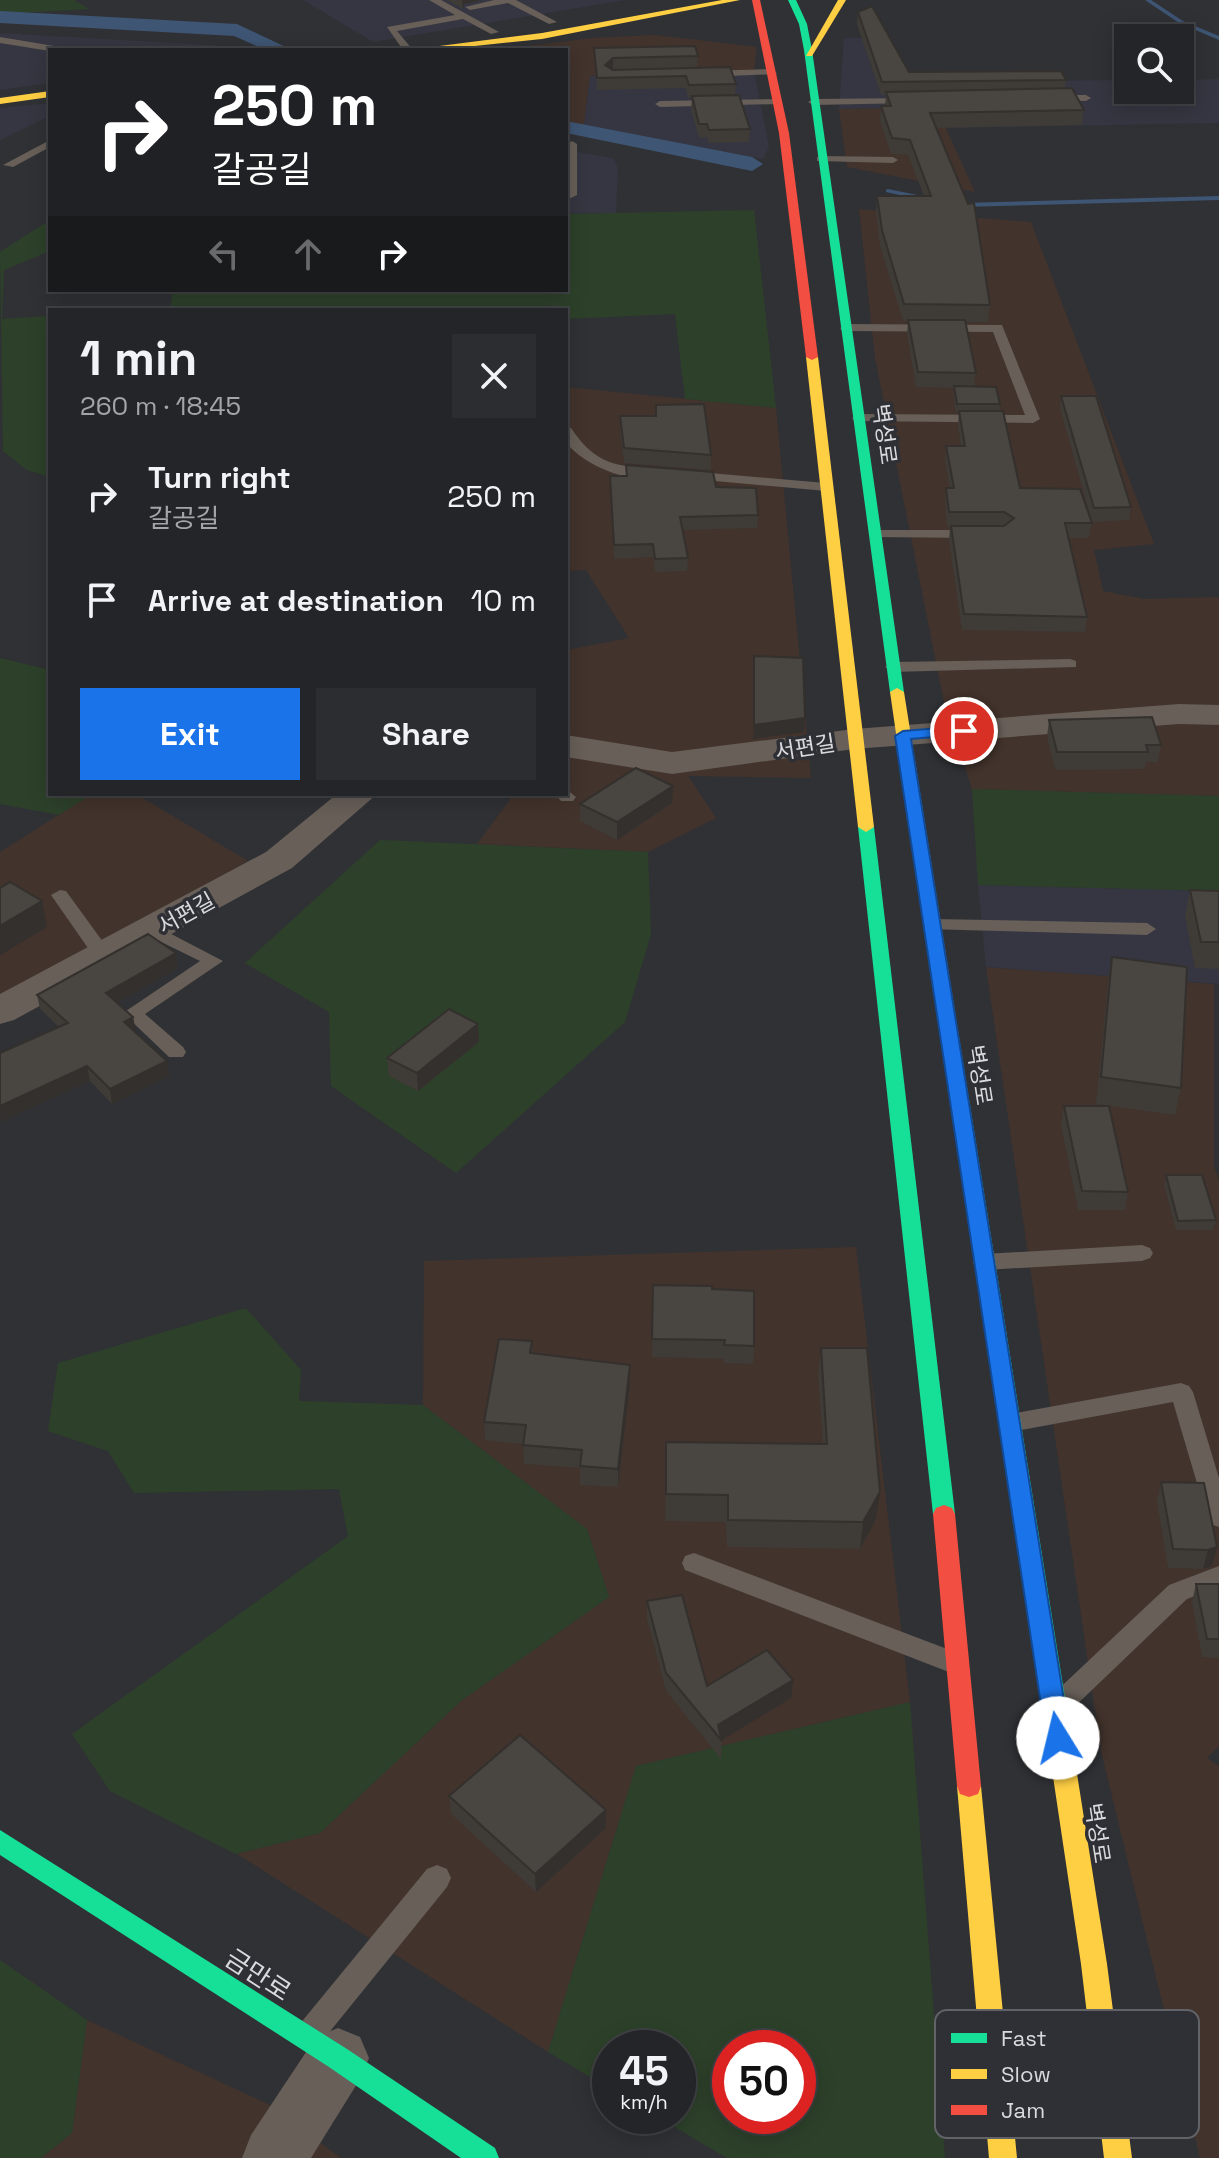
<!DOCTYPE html>
<html lang="en">
<head>
<meta charset="utf-8">
<style>
	body { margin:0; font-family:"Space Grotesk","Noto Sans KR",sans-serif; background:#2c2d30; color:#f1f3f6; height:100vh; display:flex; flex-direction:column; font-size:30px; white-space:nowrap }
	* { box-sizing:border-box; margin:0 }
	p { font-size:26px; color:#a3a5a8 }
	.icon { flex:none; width:44px; height:44px; fill:none; stroke:currentColor; stroke-width:2; stroke-linecap:round; stroke-linejoin:round }
	.map { position:relative; flex:1; overflow:hidden }
	.drawer { position:absolute; left:48px; top:308px; width:520px; height:488px; display:flex; flex-direction:column; background:#242528; border-radius:0px; box-shadow:0 4px 20px #0003,0 0 0 2px #414245 }
	.drawer>* { flex:none }
	.top-card { position:absolute; left:48px; top:48px; width:520px; height:244px; border-radius:0px; box-shadow:0 4px 20px #0003,0 0 0 2px #414245; background:#202124; color:#fff; overflow:hidden }
	.tools { position:absolute; left:1114px; top:24px; display:grid; gap:16px }
	.tools a { display:grid; place-items:center; width:80px; height:80px; border-radius:0px; background:#242528; box-shadow:0 4px 20px #0003,0 0 0 2px #414245; font-size:40px }
	.speed { position:absolute; left:592px; top:2030px; display:flex; gap:16px; font-size:40px; font-weight:700; text-align:center }
	.speed>* { display:grid; place-content:center; width:104px; height:104px; border-radius:50%; background:#242528; box-shadow:0 4px 20px #0003,0 0 0 2px #414245; line-height:1 }
	.speed small { font-size:20px; font-weight:400 }
	.speed .limit { border:12px solid #d22; background:#fff; color:#111 }
	.pin { position:absolute; display:grid; place-items:center; width:68px; height:68px; color:#fff; margin:-34px; border:4px solid #fff; border-radius:50%; box-shadow:0 2px 8px #0007 }
	.me { position:absolute; width:88px; margin:-44px; rotate:351deg; stroke-linejoin:round; filter:drop-shadow(0 0 6px #0008) }
	.turn { display:flex; align-items:center; gap:28px; height:168px; padding:0 32px; font-size:36px }
	.turn .icon { width:104px; height:104px; stroke-width:2.5 }
	.turn b { display:block; font-size:56px; line-height:68px }
	.lanes { display:flex; align-items:center; height:76px; padding:0 32px; background:#0003; justify-content:center; gap:40px; direction:ltr }
	.lanes .off { opacity:.35 }
	.round { display:grid; place-items:center; flex:none; width:84px; height:84px; border-radius:0px; background:#2c2d30 }
	.summary { display:flex; align-items:center; justify-content:space-between; height:136px; padding:0 32px }
	h1 { font-size:48px; font-weight:700; line-height:60px }
	.action { display:flex; gap:16px; margin-top:auto; padding:16px 32px }
	.action a { flex:1; height:92px; border-radius:0px; background:#1a73e8; color:#fff; font-size:32px; font-weight:700; line-height:92px; text-align:center }
	.action a+a { background:#2c2d30; color:#f1f3f6 }
	ul { padding:0; list-style:none }
	li { display:flex; align-items:center; gap:24px; height:104px; padding:0 32px }
	li div { flex:1 }
	li b { display:block; font-size:30px }
	li em { font-style:normal }
	.map>svg:first-child { display:block }
</style>
</head>
<body>
<div class="map">
<svg width="1219" height="2158" viewBox="0 0 1219 2158">
	<rect width="100%" height="100%" fill="#303135"/>
	<!-- commercial -->
	<g fill="#42332c">
		<path d="M655 35 757 47 754 70 590 76 584 125 566 121V50H495L592 38Z"/>
		<path d="M936 107 975 192 847 167 839 109Z"/>
		<path d="M859 209 1031 222 1154 544 1094 550 1103 591 1144 599 1219 597V796L972 789 945 707 875 358Z"/>
		<path d="M566 387 776 408 811 778 688 776 716 818 648 852 477 844 514 794H566V650L629 638 586 570 566 571Z"/>
		<path d="M92 794H136L248 861 0 999V852Z"/>
		<path d="M986 967 1214 984V1166L1219 1180V1746L1207 1758 1219 1766V2158H1200L1101 1751Z"/>
		<path d="M856 1247 910 1702 636 1766 548 2052 237 1854 320 1833 461 1701 609 1597 587 1529 423 1405 424 1261Z"/>
		<path d="M87 2020 268 2104 341 2158H41L72 2133Z"/>
	</g>
	<!-- built -->
	<g fill="#353641">
		<path d="M303 0H626L373 42Z"/>
		<path d="M0 33 211 45 244 50H50V83L0 90Z"/>
		<path d="M889 37 916 82 1128 80V90H1180V80L1219 79V123L946 128 936 107 839 109 844 38Z"/>
		<path d="M754 70 769 147 763 159 584 125 590 76Z"/>
		<path d="M50 103V116L0 140V108Z"/>
		<path d="M566 150 613 158 618 167 616 213 566 214Z"/>
		<path d="M978 885 1219 891V984L986 967Z"/>
	</g>
	<!-- green -->
	<g fill="#2d412a" fill-rule="evenodd">
		<path d="M0 0H74L89 9 0 14Z"/>
		<path d="M754 210 776 408 685 399 675 314 566 319V310H170L173 290H566V214Z"/>
		<path d="M50 220V251L4 270 2 319 50 316V477L27 470 3 451 0 252Z"/>
		<path d="M0 658 50 670V794H92L59 815 0 804Z"/>
		<path d="M972 789 1219 796V891L978 885Z"/>
		<path d="M380 840 648 852 651 934 625 1022 456 1173 331 1086 329 1012 245 963Z"/>
		<path d="M246 1308 301 1370 299 1401 423 1405 587 1529 609 1597 461 1701 320 1833 236 1854 110 1791 72 1734 348 1536 339 1489 134 1493 108 1451 48 1431 58 1363Z"/>
		<path d="M910 1702 945 2158H727L656 2116H678V2048H610V2089L548 2052 636 1766ZM730 2048H798V2116H730Z"/>
		<path d="M0 1960 87 2020 72 2133 41 2158H0Z"/>
	</g>
	<g fill="none" stroke-linecap="round" stroke-linejoin="round">
		<!-- stream -->
		<g fill="#3e5574" fill-rule="evenodd">
			<path d="M1145 0H1151L1183 21 1219 36V40L1179 23Z"/>
			<path d="M888 189 927 197 930 199 927 201 886 192V190Z"/>
			<path d="M1219 196V200L960 207 957 205 960 203Z"/>
		</g>
		<!-- canal -->
		<g fill="#3e5574" fill-rule="evenodd">
			<path d="M0 11 237 24 292 50H266L234 36 0 23Z"/>
			<path d="M566 121 752 157 763 164 752 171 566 133Z"/>
		</g>
		<!-- lane -->
		<g fill="#675f58" fill-rule="evenodd">
			<path d="M429 0H441L499 32 491 34 463 19 397 31 413 50H403L387 27 455 15Z"/>
			<path d="M494 0H516L557 22 549 24 508 3 470 10 465 7Z"/>
			<path d="M0 37 60 47 65 50 50 51 0 43Z"/>
			<path d="M773 69 777 74 705 77 700 74 705 71Z"/>
			<path d="M1053 95H1086L1091 98 1086 101 1049 100Z"/>
			<path d="M917 98V102L913 103 813 105 808 102 813 99Z"/>
			<path d="M781 99V103L777 104 660 107 655 104 660 101Z"/>
			<path d="M50 140V147L13 167 3 165Z"/>
			<path d="M572 141 577 144V195L571 198 566 196 567 144Z"/>
			<path d="M821 156 893 157 898 160 893 163 817 161V157Z"/>
			<path d="M846 324 1002 325 1040 419 1033 423 854 421 852 418 859 414 1025 415 993 332 842 331 840 328Z"/>
			<path d="M566 427 571 428C588 453 603 464 634 467 643 467 651 467 658 472 636 489 581 464 566 442Z"/>
			<path d="M687 471 826 483 833 487 826 491 682 478 680 475Z"/>
			<path d="M875 530H975L982 534 975 538 870 537V531Z"/>
			<path d="M1070 659 1076 661V667L893 672 885 667 893 662Z"/>
			<path d="M566 789 576 797 573 801H561L555 794H566Z"/>
			<path d="M60 890 66 891 111 953 113 957 111 961H97L51 895Z"/>
			<path d="M932 919 1147 923 1156 929 1147 935 925 929 923 925Z"/>
			<path d="M154 925 223 961 145 1014 183 1047 186 1052 183 1057H169L123 1013 200 961 147 935 145 931 147 927Z"/>
			<path d="M1142 1245 1150 1248 1153 1253 1150 1258 1142 1261 984 1270 976 1268 973 1262 976 1256 984 1254Z"/>
			<path d="M1181 1383 1189 1386 1193 1392 1219 1478V1527L1210 1524 1207 1517 1173 1402 1010 1432 1002 1429 998 1423 1002 1417 1010 1414Z"/>
			<path d="M694 1553 963 1655 967 1663 963 1671 954 1674 685 1570 682 1563 685 1556Z"/>
			<path d="M1219 1566V1587L1187 1599 1069 1712 1060 1715 1051 1712 1047 1704 1051 1696 1169 1585Z"/>
			<path d="M437 1865 447 1869 451 1878 447 1887 319 2045 309 2049 299 2045 294 2035 299 2025 427 1869Z"/>
		</g>
		<!-- street -->
		<g fill="#675f58" fill-rule="evenodd">
			<path d="M1179 704 1219 705V725L1179 724 854 749 672 774 566 757V735L672 752 854 729Z"/>
			<path d="M337 794H377L292 868 14 1020 0 1024V994L266 852Z"/>
			<path d="M338 2028 360 2037 369 2058 360 2079 311 2158H242L251 2135 316 2037Z"/>
		</g>
		<!-- fast -->
		<g fill="#16e098" fill-rule="evenodd">
			<path d="M788 0H796L807 24 812 50 904 692 897 696 890 692 804 50 799 24Z"/>
			<path d="M866 822 874 827 955 1514 952 1520 944 1523 936 1520 933 1514 858 827Z"/>
			<path d="M941 976 950 981 1069 1723 1065 1730 1057 1733 1049 1730 1045 1723 932 981Z"/>
			<path d="M0 1830 347 2049 495 2148 499 2158H461L329 2067 0 1855Z"/>
		</g>
		<!-- slow -->
		<g fill="#ffcf43" fill-rule="evenodd">
			<path d="M722 0H740L542 39 437 50H408L542 33Z"/>
			<path d="M838 0H846L812 56H806Z"/>
			<path d="M50 91V97L0 104V98Z"/>
			<path d="M812 354 818 357 874 827 866 832 858 827 806 357Z"/>
			<path d="M897 688 904 692 950 981 941 986 932 981 890 692Z"/>
			<path d="M1057 1713 1065 1716 1069 1723 1107 1964 1132 2158H1104L1081 1964 1045 1723 1049 1716Z"/>
			<path d="M969 1775 978 1778 981 1786 1017 2158H989L957 1786 960 1778Z"/>
		</g>
		<!-- jam -->
		<g fill="#f24e42" fill-rule="evenodd">
			<path d="M752 0H760L789 133 818 357 812 360 806 357 779 133Z"/>
			<path d="M944 1505 952 1508 955 1514 981 1786 978 1794 969 1797 960 1794 957 1786 933 1514 936 1508Z"/>
		</g>
	</g>
	<!-- wall -->
	<g fill="#3f3b37">
		<path d="M447 0H481L464 4 463 9Z"/>
		<path d="M858 12 909 72 1066 80 1065 89 1084 110 1082 125 936 128 990 305 988 322H965L976 373 974 386 1000 404 999 411 1020 488 1092 523 1089 538H1068L1087 617 1085 632 962 630 949 541 950 527H947L945 502 946 488H950L945 461 946 446H961L958 425 959 412H956L953 394 954 388 916 387 907 334 908 321H903L880 246 876 212 877 196H924L908 155 891 154 880 121 881 106H885L886 95H881L857 24Z"/>
		<path d="M594 48 698 56 697 68 736 84 735 95 750 129 749 142 709 143 707 137 699 138 691 109 692 97 688 98 686 88 597 90Z"/>
		<path d="M1061 396 1131 507 1129 520 1092 522 1060 408Z"/>
		<path d="M620 416H656L711 455V470L624 463 620 432Z"/>
		<path d="M626 465 716 487 758 515 757 528 682 530 688 558 687 571 655 572 653 557 614 559 610 476H626Z"/>
		<path d="M1049 720 1161 745 1158 762H1146L1145 769 1055 770 1047 737Z"/>
		<path d="M673 786 672 803 617 840 580 821V804Z"/>
		<path d="M1190 890 1219 891V969L1195 968 1185 916Z"/>
		<path d="M176 953 178 968 117 1003 133 1017 135 1032 170 1076 112 1104 90 1081 0 1122V1053L59 1027 40 1009 37 995Z"/>
		<path d="M1112 957 1181 1088 1175 1115 1096 1104 1108 983Z"/>
		<path d="M478 1024 479 1042 418 1091 389 1076 387 1058Z"/>
		<path d="M1064 1106 1128 1192 1125 1210H1078L1061 1125Z"/>
		<path d="M1166 1175 1216 1220 1213 1230H1176L1164 1185Z"/>
		<path d="M653 1285 712 1289 754 1346 753 1364 724 1363V1359L652 1357Z"/>
		<path d="M532 1341 533 1353 630 1384 618 1487 580 1485V1468L524 1464 523 1444 485 1440 484 1422Z"/>
		<path d="M821 1348 876 1519 860 1549 727 1547 726 1522 665 1521 666 1442 823 1444 818 1375Z"/>
		<path d="M1161 1482 1204 1483 1212 1566 1203 1569 1168 1568 1157 1501Z"/>
		<path d="M1196 1584H1219V1658L1202 1657 1192 1602Z"/>
		<path d="M647 1601 707 1686 791 1698 722 1740 721 1759 666 1691 647 1619Z"/>
		<path d="M449 1796 606 1810V1828L536 1892 451 1814Z"/>
	</g>
	<!-- shaded-wall -->
	<g fill="#33302d">
		<path d="M462 0H481L464 4 463 9Z"/>
		<path d="M613 58V70L605 65Z"/>
		<path d="M805 718 804 732 753 739 754 725Z"/>
		<path d="M673 786 672 803 617 840V822Z"/>
		<path d="M42 901 47 927 0 955V926Z"/>
		<path d="M176 953 178 968 108 1008 106 993Z"/>
		<path d="M133 1017 136 1031 127 1036 124 1022Z"/>
		<path d="M478 1024 479 1042 418 1091 417 1073Z"/>
		<path d="M167 1061 170 1076 112 1104 110 1089Z"/>
		<path d="M87 1066 90 1081 0 1122V1106Z"/>
		<path d="M630 1365V1384L618 1487V1469Z"/>
		<path d="M880 1492 876 1519 860 1549 863 1522Z"/>
		<path d="M1217 1547 1212 1566 1203 1569 1208 1550Z"/>
		<path d="M793 1680 791 1698 722 1740 718 1725Z"/>
		<path d="M606 1810V1828L536 1892 535 1874Z"/>
	</g>
	<!-- building -->
	<g fill="#494540" stroke="#33302d" stroke-width="2">
		<path d="M872 6 909 72 1061 71 1066 80 882 82 858 12Z"/>
		<path d="M695 46 698 56 613 58 605 65 613 70 730 67 736 84 689 85 686 76 597 78 594 48Z"/>
		<path d="M1072 88 1084 110 930 113 968 204 974 203 990 305 904 304 882 230 877 196H931L910 140 892 138 881 106H891L886 92Z"/>
		<path d="M739 95 750 129 709 130 707 124H699L692 96Z"/>
		<path d="M908 320H965L976 373 918 372Z"/>
		<path d="M954 386 996 387 1000 404H957Z"/>
		<path d="M1061 396H1096L1131 507 1094 508Z"/>
		<path d="M704 404 711 455 624 448 620 416H656V405Z"/>
		<path d="M959 411H1003L1020 488 1080 489 1092 523H1065L1087 617 964 614 951 526H1004L1014 518 1004 512H949L946 488H954L946 446H965Z"/>
		<path d="M626 465 713 472 716 487 756 488 758 515 680 517 688 558 655 559 653 544 614 545 610 476H627Z"/>
		<path d="M754 656 803 658 805 718 754 725Z"/>
		<path d="M1152 717 1161 745H1146L1148 752H1057L1049 720Z"/>
		<path d="M636 768 673 786 617 822 580 804Z"/>
		<path d="M10 882 42 901 0 926V888Z"/>
		<path d="M1190 890 1219 891V942H1201Z"/>
		<path d="M148 934 176 953 106 993 133 1017 124 1022 167 1061 110 1089 87 1066 0 1106V1053L68 1023 37 995Z"/>
		<path d="M1112 957 1187 967 1181 1088 1101 1077Z"/>
		<path d="M449 1009 478 1024 417 1073 387 1058Z"/>
		<path d="M1064 1106H1109L1128 1192 1082 1191Z"/>
		<path d="M1166 1175H1202L1216 1220 1178 1221Z"/>
		<path d="M653 1285 712 1286V1289L754 1291V1346L724 1345 725 1340 652 1339Z"/>
		<path d="M499 1339 532 1341 530 1353 630 1365 618 1469 580 1466 582 1450 523 1445 526 1425 484 1422Z"/>
		<path d="M821 1348H867L880 1492 863 1522 728 1520V1495L666 1494V1442L827 1444Z"/>
		<path d="M1161 1482 1204 1483 1217 1547 1208 1550 1173 1549Z"/>
		<path d="M1196 1584H1219V1639H1207Z"/>
		<path d="M682 1595 707 1686 767 1650 793 1680 718 1725 722 1741 666 1673 647 1601Z"/>
		<path d="M520 1735 606 1810 535 1874 449 1796Z"/>
	</g>
	<!-- route -->
	<path fill="#1a73e8" stroke="#114b97" stroke-width="2" d="M964 726 969 728V734L911 739 1070 1738 1067 1745 1058 1748 1050 1745 1046 1738 895 736 903 731Z"/>
	<g text-anchor="middle" stroke-width="7" stroke-linejoin="round" paint-order="stroke">
		<!-- street labels -->
		<g font-size="22" fill="#dadade" stroke="#2f3036">
			<text transform="translate(885 434) rotate(82)" y="8">벽성로</text>
			<text transform="translate(805 747) rotate(-9)" y="8">서편길</text>
			<text transform="translate(186 913) rotate(-29)" y="8">서편길</text>
			<text transform="translate(980 1075) rotate(81)" y="8">벽성로</text>
			<text transform="translate(1098 1833) rotate(81)" y="8">벽성로</text>
		</g>
		<!-- near-street labels -->
		<g font-size="26" fill="#dadade" stroke="#2f3036">
			<text transform="translate(258 1975) rotate(33)" y="9">금만로</text>
		</g>
	</g>
	<!-- legend -->
	<rect x="935" y="2010" width="264" height="128" rx="12" fill="#2f3036" stroke="#626368" stroke-width="2"/>
	<rect x="951" y="2033" width="36" height="10" fill="#16e098"/>
	<rect x="951" y="2069" width="36" height="10" fill="#ffcf43"/>
	<rect x="951" y="2105" width="36" height="10" fill="#f24e42"/>
	<g font-size="22" fill="#dadade">
		<text x="1001" y="2046">Fast</text>
		<text x="1001" y="2082">Slow</text>
		<text x="1001" y="2118">Jam</text>
	</g>
</svg>
<div class="tools">
<a><svg class="icon" aria-label="search" viewBox="0 0 24 24"><circle cx="10" cy="10" r="6"/><path d="M15 15l6 6"/></svg></a>
</div>
<div class="speed"><div>45<small>km/h</small></div><div class="limit">50</div></div>
<div class="pin" style="left:964px;top:731px;background:#d93025"><svg class="icon" aria-label="arrive" viewBox="0 0 24 24"><path d="M6 21V4h12l-3 4 3 4H6"/></svg></div>
<svg class="me" style="left:1058px;top:1738px" viewBox="-20 -20 40 40"><circle r="19" fill="#fff"/><path d="M0-13L10 11 0 6-10 11z" fill="#1a73e8"/></svg>
<div class="top-card">
<div class="turn"><svg class="icon" aria-label="right" viewBox="0 0 24 24"><path d="M7 20v-9h11M14 6l5 5-5 5"/></svg><div><b>250 m</b>갈공길</div></div>
<div class="lanes"><svg class="icon off" aria-label="left" viewBox="0 0 24 24"><path d="M17 20v-9H6M10 6l-5 5 5 5"/></svg><svg class="icon off" aria-label="ahead" viewBox="0 0 24 24"><path d="M12 20V5M6 11l6-6 6 6"/></svg><svg class="icon" aria-label="right" viewBox="0 0 24 24"><path d="M7 20v-9h11M14 6l5 5-5 5"/></svg></div>
</div>
<section class="drawer">
<div class="summary"><div><h1>1 min</h1><p>260 m · 18:45</p></div><a class="round"><svg class="icon" aria-label="close" viewBox="0 0 24 24"><path d="M6 6l12 12M18 6L6 18"/></svg></a></div>
<ul>
<li><svg class="icon" aria-label="right" viewBox="0 0 24 24"><path d="M7 20v-9h11M14 6l5 5-5 5"/></svg><div><b>Turn right</b><p>갈공길</p></div><em>250 m</em></li>
<li><svg class="icon" aria-label="arrive" viewBox="0 0 24 24"><path d="M6 21V4h12l-3 4 3 4H6"/></svg><div><b>Arrive at destination</b></div><em>10 m</em></li>
</ul>
<div class="action"><a>Exit</a><a>Share</a></div>
</section>
</div>
</body>
</html>
